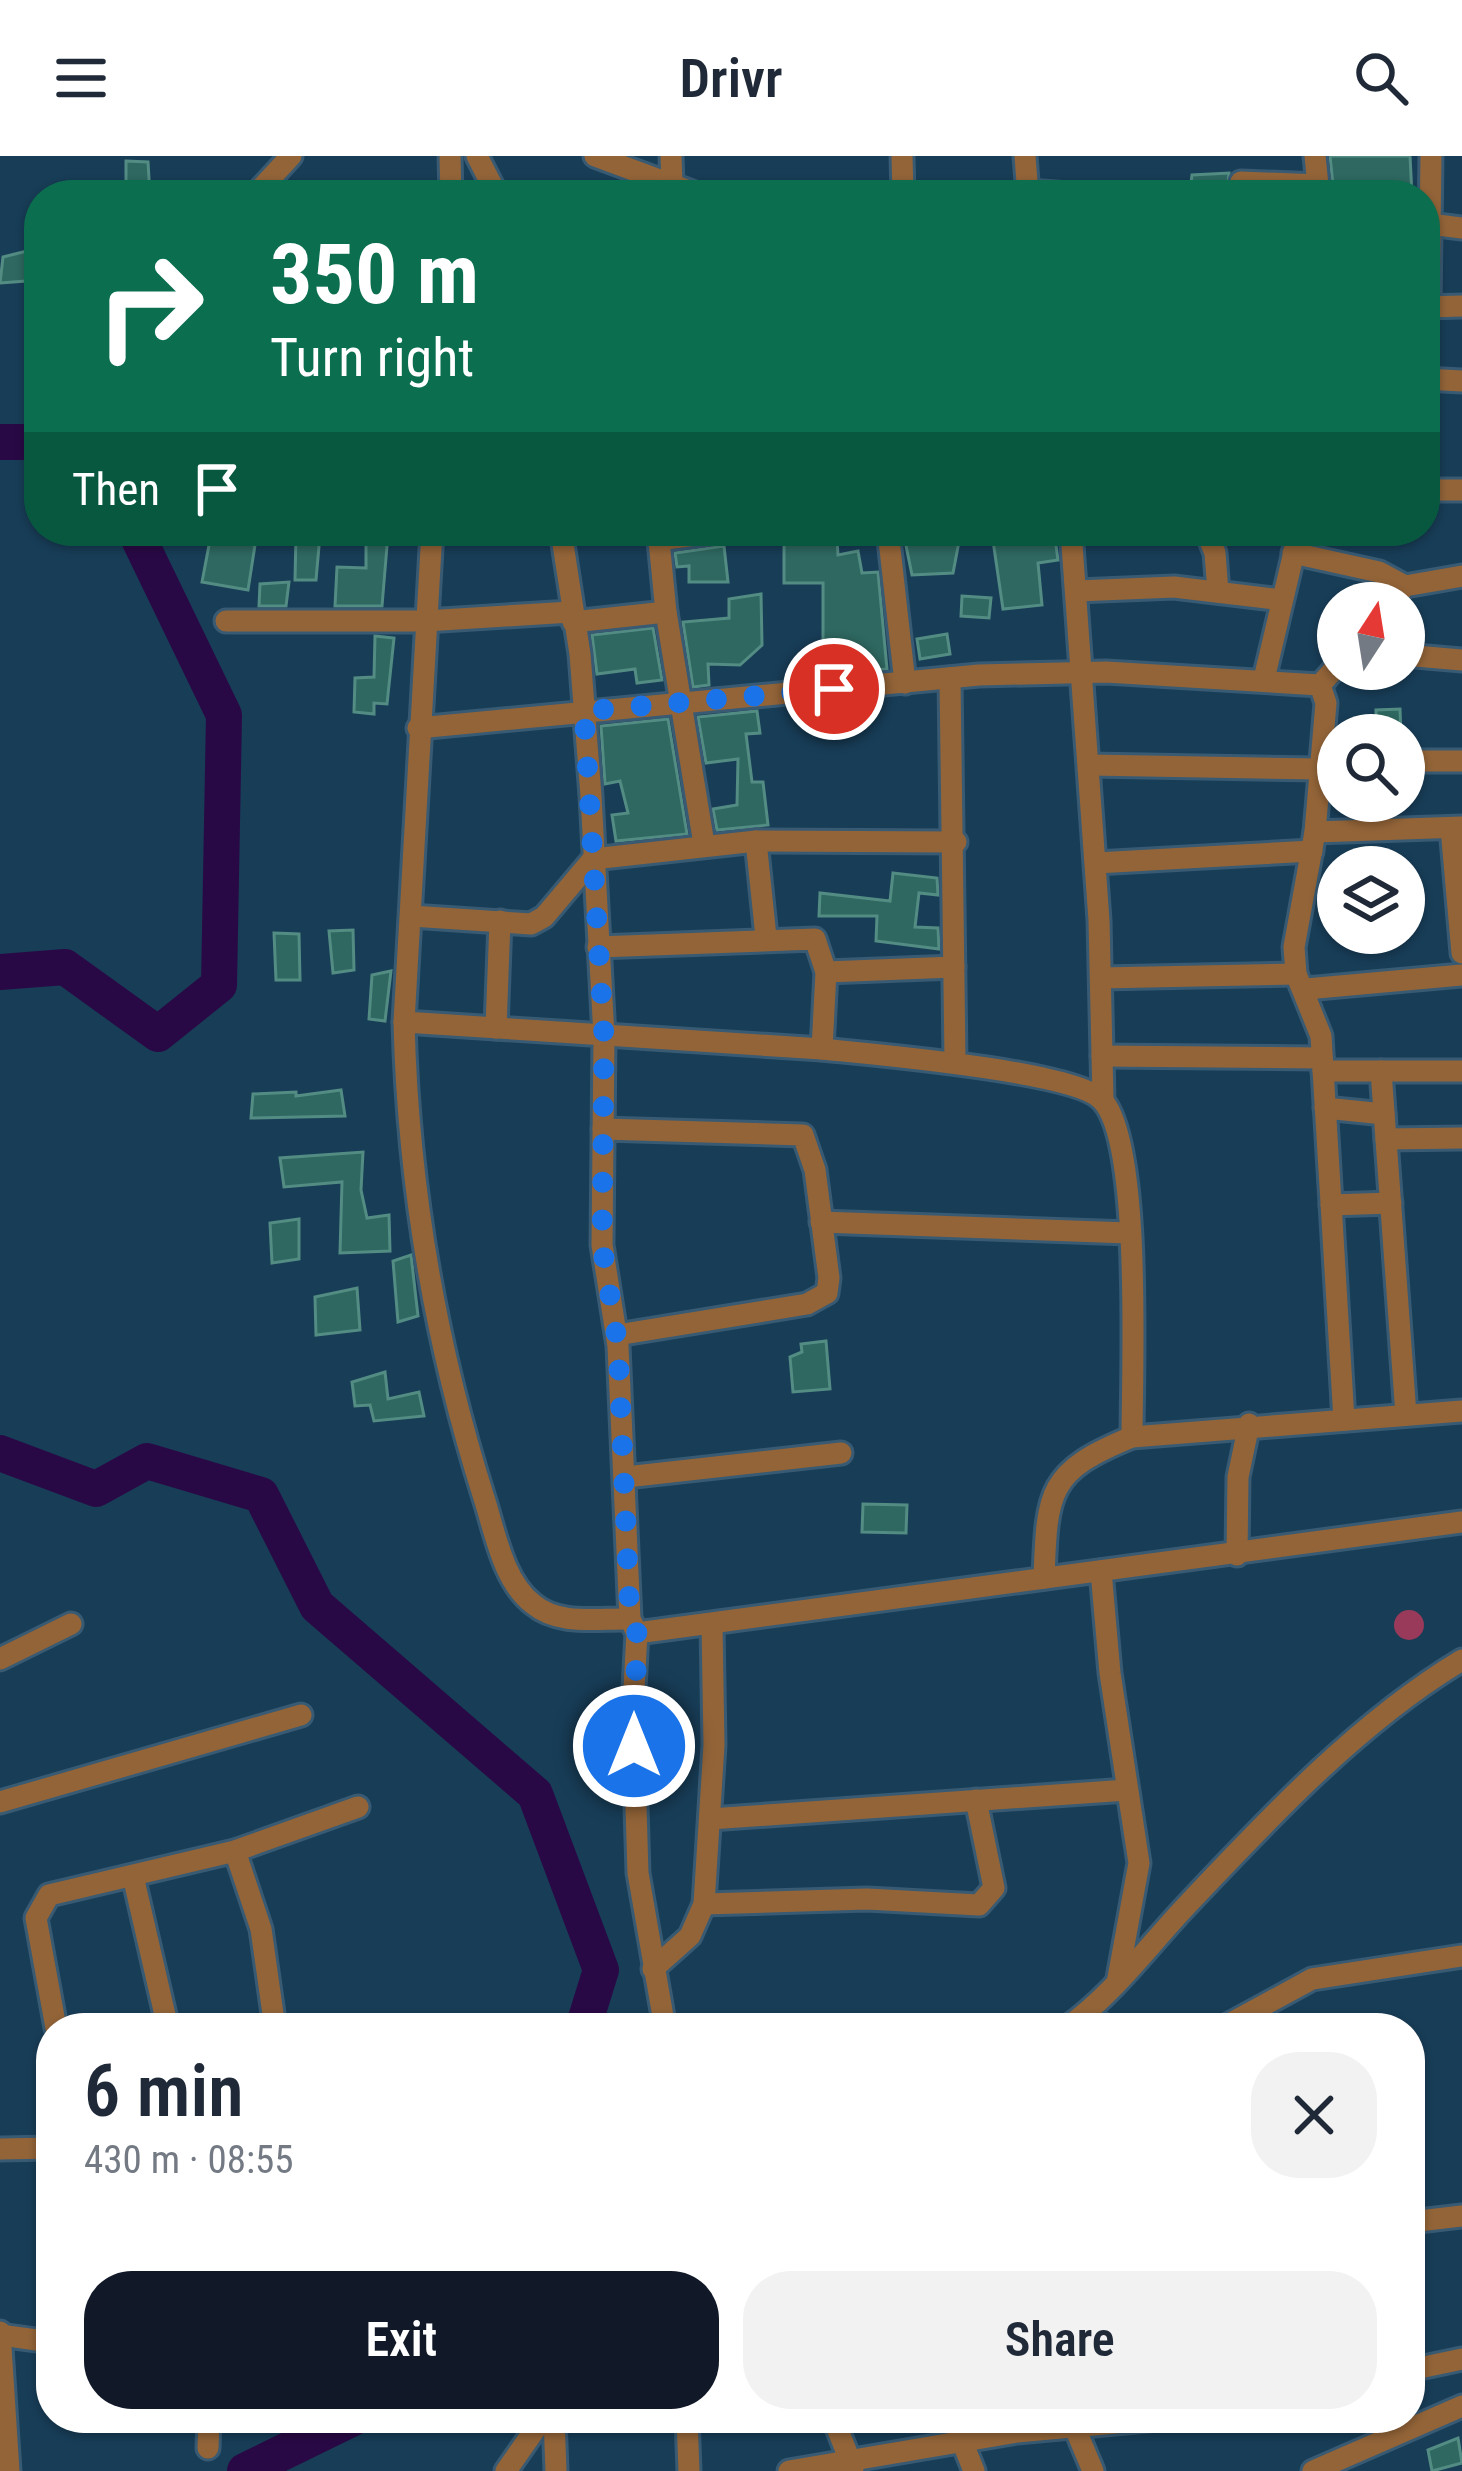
<!DOCTYPE html>
<html lang="en">
<head>
<meta charset="utf-8">
<style>
	body { margin:0; font-family:"Roboto Condensed",sans-serif; background:#f2f2f3; color:#1f2937; height:100vh; display:flex; flex-direction:column; font-size:45px; white-space:nowrap }
	* { box-sizing:border-box; margin:0 }
	p { font-size:39px; color:#747a83 }
	.icon { flex:none; width:66px; height:66px; fill:none; stroke:currentColor; stroke-width:2; stroke-linecap:round; stroke-linejoin:round }
	.map { position:relative; flex:1; overflow:hidden }
	.side { position:absolute; left:36px; top:1857px; width:1389px; height:420px; display:flex; flex-direction:column; background:#fff; border-radius:48px; box-shadow:0 3px 9px #0004 }
	.side>* { flex:none }
	.banner { position:absolute; left:24px; top:24px; width:1416px; height:366px; border-radius:48px; box-shadow:0 3px 9px #0004; background:#0b6e4f; color:#fff; overflow:hidden }
	.needle { width:78px; rotate:12deg }
	.buttons { position:absolute; left:1317px; top:426px; display:grid; gap:24px }
	.buttons a { display:grid; place-items:center; width:108px; height:108px; border-radius:50%; background:#fff; box-shadow:0 3px 9px #0004; font-size:60px }
	.pin { position:absolute; display:grid; place-items:center; width:102px; height:102px; color:#fff; margin:-51px; border:6px solid #fff; border-radius:50%; box-shadow:0 3px 12px #0007 }
	.me { position:absolute; width:132px; margin:-66px; rotate:0deg; stroke-linejoin:round; filter:drop-shadow(0 0 9px #0008) }
	.turn { display:flex; align-items:center; gap:42px; height:252px; padding:0 48px; font-size:54px }
	.turn .icon { width:156px; height:156px; stroke-width:2.5 }
	.turn b { display:block; font-size:84px; line-height:102px }
	.then { display:flex; align-items:center; height:114px; padding:0 48px; background:#0003; gap:24px; font-size:45px }
	.round { display:grid; place-items:center; flex:none; width:126px; height:126px; border-radius:48px; background:#f2f2f3 }
	.head { display:flex; align-items:center; justify-content:space-between; height:204px; padding:0 48px }
	h1 { font-size:72px; font-weight:600; line-height:90px }
	.primary-button { display:flex; gap:24px; margin-top:auto; padding:24px 48px }
	.primary-button a { flex:1; height:138px; border-radius:48px; background:#111827; color:#fff; font-size:48px; font-weight:600; line-height:138px; text-align:center }
	.primary-button a+a { background:#f2f2f3; color:#1f2937 }
	header { display:flex; justify-content:space-between; align-items:center; height:156px; padding:0 48px; background:#fff; font-size:54px; font-weight:600 }
	.map>svg:first-child { display:block }
</style>
</head>
<body>
<header><svg class="icon" aria-label="menu" viewBox="0 0 24 24"><path d="M4 6h16M4 12h16M4 18h16"/></svg>Drivr<svg class="icon" aria-label="search" viewBox="0 0 24 24"><circle cx="10" cy="10" r="6"/><path d="M15 15l6 6"/></svg></header>
<div class="map">
<svg width="1462" height="2315" viewBox="0 0 1462 2315">
	<rect width="100%" height="100%" fill="#183d57"/>
	<!-- forest -->
	<circle fill="#9a3a5a" cx="1409" cy="1469" r="15"/>
	<g fill="none" stroke-linecap="round" stroke-linejoin="round">
		<!-- river -->
		<g stroke="#290945" stroke-width="36">
			<path d="M0 286H39"/>
			<path d="M0 816 65 811 158 878 219 829 224 559 135 375"/>
			<path d="M0 1297 96 1333 147 1305 261 1339 317 1450 535 1638 601 1814 583 1872"/>
			<path d="M245 2315 353 2262"/>
		</g>
	</g>
	<!-- building -->
	<g fill="#2e6860" stroke="#538c83" stroke-width="3">
		<path d="M1330 0H1410L1412 39H1334Z"/>
		<path d="M126 5 148 6 150 39H126Z"/>
		<path d="M1229 17 1227 37 1190 35 1192 19Z"/>
		<path d="M39 92V124L0 127 3 101Z"/>
		<path d="M903 375H961L953 417 912 419Z"/>
		<path d="M1054 375 1058 404 1038 407 1042 449 1003 453 992 378Z"/>
		<path d="M388 378 382 450H335L337 411 366 412V379Z"/>
		<path d="M296 379H320L316 424H295Z"/>
		<path d="M837 383 838 399 858 395 862 417 878 416 887 513 804 520 802 510 823 506V427H784V386Z"/>
		<path d="M210 384 255 389 248 434 202 426Z"/>
		<path d="M724 390 728 426H689V410L677 411 675 397Z"/>
		<path d="M289 426 286 450H259L260 428Z"/>
		<path d="M761 438 762 489 740 509 708 508 709 529 693 531 683 466 729 462V443Z"/>
		<path d="M962 440 991 442 989 462 961 460Z"/>
		<path d="M653 472 662 524 637 527 635 513 597 518 592 479Z"/>
		<path d="M947 478 950 498 920 503 917 483Z"/>
		<path d="M375 480 394 482 387 548 374 547V558L354 556 355 522 374 521Z"/>
		<path d="M849 546 852 566 831 569 829 548Z"/>
		<path d="M1400 553 1401 579H1376V554Z"/>
		<path d="M757 555 760 577 746 578 752 626H763L768 669 717 674 713 653 737 649 738 603 706 607 698 561Z"/>
		<path d="M668 563 687 678 616 685 612 659 628 657 620 625 605 628 601 570Z"/>
		<path d="M893 717 937 722 938 739 919 737 915 771 938 772 939 793 876 785 877 760H819L820 737 890 745Z"/>
		<path d="M353 774 354 814 333 817 329 775Z"/>
		<path d="M274 777 299 778 300 824H276Z"/>
		<path d="M391 815 385 865 369 863 372 819Z"/>
		<path d="M341 934 345 960 251 962 253 938 296 936V940Z"/>
		<path d="M363 996 361 1034 367 1062 389 1059 390 1095 340 1097 342 1026 284 1031 280 1002Z"/>
		<path d="M299 1063V1103L272 1107 270 1067Z"/>
		<path d="M411 1099 418 1160 398 1166 393 1105Z"/>
		<path d="M357 1132 360 1174 316 1179 315 1141Z"/>
		<path d="M826 1185 830 1233 793 1236 790 1201 802 1196 801 1188Z"/>
		<path d="M385 1216 388 1243 419 1236 424 1260 374 1265 370 1249 355 1250 352 1226Z"/>
		<path d="M863 1348 907 1349 906 1377 862 1376Z"/>
		<path d="M1458 2282 1462 2307 1432 2315 1428 2294Z"/>
	</g>
	<g fill="none" stroke-linecap="round" stroke-linejoin="round">
		<defs>
			<g id="street">
				<path d="M450 0 451 39"/>
				<path d="M477 0 497 39"/>
				<path d="M595 0 700 39"/>
				<path d="M671 0 672 28"/>
				<path d="M902 0 903 39"/>
				<path d="M1025 0 1028 39"/>
				<path d="M1315 0 1319 39"/>
				<path d="M1241 26 1319 29"/>
				<path d="M1028 35 1083 39"/>
				<path d="M255 39 291 0"/>
				<path d="M1430 68 1462 72"/>
				<path d="M1425 151 1462 150"/>
				<path d="M1429 151 1431 0"/>
				<path d="M1425 223 1462 225"/>
				<path d="M1425 334H1462"/>
				<path d="M432 375 404 866C408 1029 435 1187 484 1342 495 1376 503 1425 533 1448 559 1470 598 1462 630 1463"/>
				<path d="M561 375 580 498 591 640 604 880 602 1089 618 1190 630 1463 637 1477 633 1551 638 1717 665 1872"/>
				<path d="M658 375 666 456 704 688"/>
				<path d="M888 375 905 527"/>
				<path d="M1071 375 1099 764 1103 944"/>
				<path d="M1206 375 1215 397 1218 436"/>
				<path d="M658 384 725 375"/>
				<path d="M1293 397 1379 416 1405 430"/>
				<path d="M1077 435 1174 431 1282 444"/>
				<path d="M1389 447 1405 430 1462 420"/>
				<path d="M226 465H425L571 456"/>
				<path d="M573 466 666 456"/>
				<path d="M1404 499 1462 504"/>
				<path d="M950 522 955 904"/>
				<path d="M1264 523 1299 375"/>
				<path d="M1320 529 1326 547 1315 676 1294 791 1296 818 1321 880 1344 1264"/>
				<path d="M1320 529 1338 509"/>
				<path d="M418 572 979 519 1106 516 1320 529"/>
				<path d="M1404 605H1462"/>
				<path d="M1090 609 1318 613"/>
				<path d="M1451 672 1462 797"/>
				<path d="M1315 676 1462 671"/>
				<path d="M756 685 766 781"/>
				<path d="M1096 707 1312 695"/>
				<path d="M411 760 531 768 544 761 593 703 756 685 956 686"/>
				<path d="M826 816 954 811"/>
				<path d="M1101 822 1296 818"/>
				<path d="M1306 833 1462 819"/>
				<path d="M404 866 822 893 826 816 815 783 598 791"/>
				<path d="M496 872 500 765"/>
				<path d="M822 893C870 898 1075 915 1102 944 1142 986 1132 1217 1132 1281"/>
				<path d="M1102 900 1322 902"/>
				<path d="M1323 915H1462"/>
				<path d="M1381 915 1406 1259"/>
				<path d="M1325 952 1384 958"/>
				<path d="M603 973 803 979 815 1014 829 1122 827 1137 807 1148 617 1179"/>
				<path d="M1386 983 1462 982"/>
				<path d="M1331 1049 1391 1047"/>
				<path d="M821 1066 1129 1077"/>
				<path d="M626 1321 841 1297"/>
				<path d="M1237 1399 1238 1321 1249 1268"/>
				<path d="M1101 1415 1110 1517 1139 1707 1118 1822"/>
				<path d="M1044 1422C1047 1335 1048 1315 1132 1281L1462 1255"/>
				<path d="M637 1477 1462 1366"/>
				<path d="M0 1503 71 1468"/>
				<path d="M0 1646 301 1559"/>
				<path d="M710 1663 1127 1634"/>
				<path d="M235 1695 261 1773 275 1872"/>
				<path d="M133 1720 168 1872"/>
				<path d="M704 1748 867 1743 979 1749 994 1732 976 1644"/>
				<path d="M653 1813 690 1780 704 1748 714 1589 712 1469"/>
				<path d="M1081 1861 1112 1872"/>
				<path d="M56 1872 36 1762 49 1739 235 1695 358 1651"/>
				<path d="M1066 1872C1112 1840 1149 1789 1188 1748 1270 1661 1360 1565 1462 1504"/>
				<path d="M1222 1872 1312 1823 1462 1800"/>
				<path d="M0 1993 51 1992"/>
				<path d="M1410 2066 1462 2060"/>
				<path d="M0 2176 9 2315"/>
				<path d="M0 2179 51 2186"/>
				<path d="M1410 2214 1462 2203"/>
				<path d="M554 2262 556 2315"/>
				<path d="M687 2262 689 2315"/>
				<path d="M833 2262 853 2312"/>
				<path d="M1075 2272 1093 2315"/>
				<path d="M962 2285 974 2315"/>
				<path d="M208 2292 209 2262"/>
				<path d="M506 2315 543 2262"/>
				<path d="M789 2315 1017 2276 1169 2262"/>
				<path d="M1313 2315 1462 2250"/>
			</g>
		</defs>
		<!-- street casing -->
		<use href="#street" stroke="#385a73" stroke-width="27"/>
		<!-- street -->
		<use href="#street" stroke="#936438" stroke-width="21"/>
	</g>
	<g fill="none" stroke-linecap="round" stroke-linejoin="round">
		<!-- route -->
		<path stroke="#1a73e8" stroke-width="21" stroke-dasharray="0 37.8" d="M634 1590 637 1477 630 1463 618 1190 602 1089 604 880 584 555 834 533"/>
	</g>
</svg>
<div class="buttons">
<a><svg class="needle" viewBox="-14 -14 28 28"><path d="M0-13l5 13h-10z" fill="#e53935"/><path d="M0 13l5-13h-10z" fill="#747a83"/></svg></a>
<a><svg class="icon" aria-label="search" viewBox="0 0 24 24"><circle cx="10" cy="10" r="6"/><path d="M15 15l6 6"/></svg></a>
<a><svg class="icon" aria-label="layers" viewBox="0 0 24 24"><path d="M12 4l9 5-9 5-9-5zM3 14l9 5 9-5"/></svg></a>
</div>
<div class="pin" style="left:834px;top:533px;background:#d93025"><svg class="icon" aria-label="arrive" viewBox="0 0 24 24"><path d="M6 21V4h12l-3 4 3 4H6"/></svg></div>
<svg class="me" style="left:634px;top:1590px" viewBox="-20 -20 40 40"><circle r="17" fill="#1a73e8" stroke="#fff" stroke-width="3"/><path d="M0-11L8 9 0 5-8 9z" fill="#fff"/></svg>
<div class="banner">
<div class="turn"><svg class="icon" aria-label="right" viewBox="0 0 24 24"><path d="M7 20v-9h11M14 6l5 5-5 5"/></svg><div><b>350 m</b>Turn right</div></div>
<div class="then">Then<svg class="icon" aria-label="arrive" viewBox="0 0 24 24"><path d="M6 21V4h12l-3 4 3 4H6"/></svg></div>
</div>
<section class="side">
<div class="head"><div><h1>6 min</h1><p>430 m · 08:55</p></div><a class="round"><svg class="icon" aria-label="close" viewBox="0 0 24 24"><path d="M6 6l12 12M18 6L6 18"/></svg></a></div>
<div class="primary-button"><a>Exit</a><a>Share</a></div>
</section>
</div>
</body>
</html>
